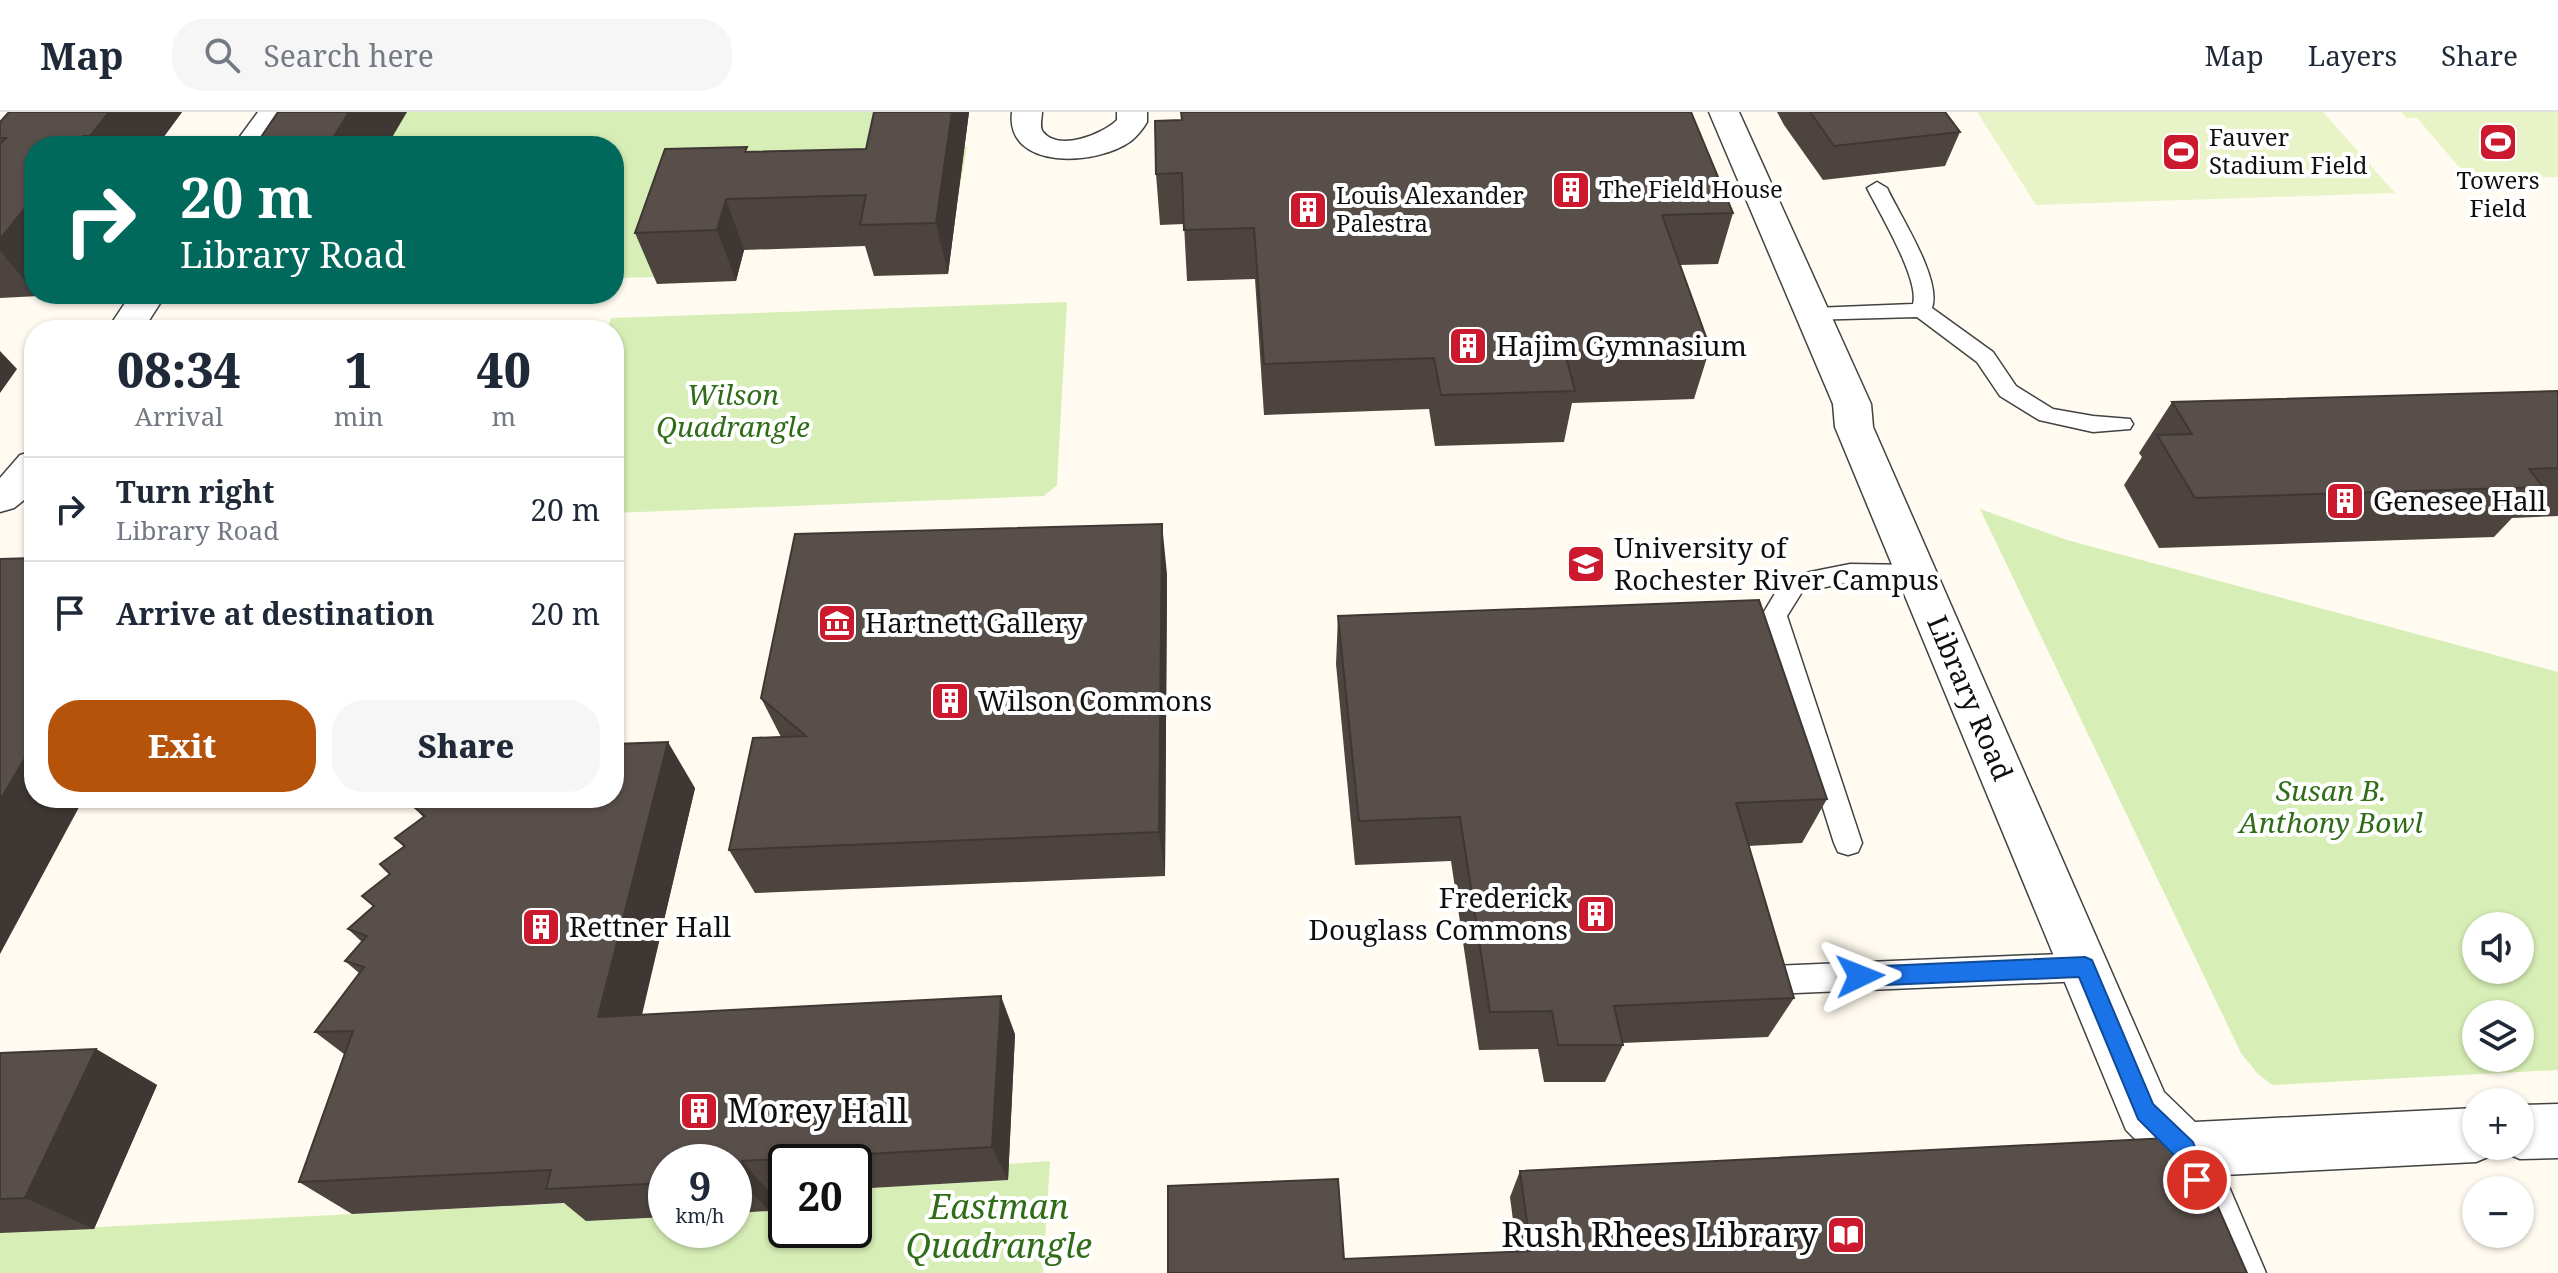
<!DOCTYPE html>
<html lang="en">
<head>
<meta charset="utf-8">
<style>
	body { margin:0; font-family:"Noto Serif",serif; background:#f6f6f7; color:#1f2937; height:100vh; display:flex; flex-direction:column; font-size:30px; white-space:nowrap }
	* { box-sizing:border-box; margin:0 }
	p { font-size:26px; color:#747a83 }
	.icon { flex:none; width:44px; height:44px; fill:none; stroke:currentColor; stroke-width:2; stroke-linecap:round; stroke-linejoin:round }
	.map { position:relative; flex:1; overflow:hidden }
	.sheet { position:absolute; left:24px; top:208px; width:600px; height:488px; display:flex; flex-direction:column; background:#fff; border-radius:32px; box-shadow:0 2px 6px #0004 }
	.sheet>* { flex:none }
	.banner { position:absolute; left:24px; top:24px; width:600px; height:168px; border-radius:32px; box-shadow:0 2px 6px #0004; background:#00695c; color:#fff; overflow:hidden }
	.fabs { position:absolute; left:2462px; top:800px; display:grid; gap:16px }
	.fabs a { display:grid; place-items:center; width:72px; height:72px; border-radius:50%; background:#fff; box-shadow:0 2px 6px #0004; font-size:40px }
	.speed { position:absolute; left:648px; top:1032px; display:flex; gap:16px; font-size:40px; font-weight:700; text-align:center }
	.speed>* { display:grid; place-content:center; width:104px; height:104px; border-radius:50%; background:#fff; box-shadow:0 2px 6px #0004; line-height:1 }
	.speed small { font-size:20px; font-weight:400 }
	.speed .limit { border:4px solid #111; border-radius:12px; background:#fff; color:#111 }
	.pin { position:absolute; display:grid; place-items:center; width:68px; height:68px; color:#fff; margin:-34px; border:4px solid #fff; border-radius:50%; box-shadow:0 2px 8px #0007 }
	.me { position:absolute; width:88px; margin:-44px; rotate:88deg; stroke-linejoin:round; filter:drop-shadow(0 0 6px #0008) }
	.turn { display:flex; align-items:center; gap:28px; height:168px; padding:0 24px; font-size:36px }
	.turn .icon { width:104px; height:104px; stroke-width:2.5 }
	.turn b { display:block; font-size:56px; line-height:68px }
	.eta { display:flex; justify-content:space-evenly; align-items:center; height:136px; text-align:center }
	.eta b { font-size:48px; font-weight:800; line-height:56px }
	.primary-button { display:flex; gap:16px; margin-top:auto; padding:16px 24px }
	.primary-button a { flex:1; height:92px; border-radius:32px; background:#b45309; color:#fff; font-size:32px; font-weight:800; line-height:92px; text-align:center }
	.primary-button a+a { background:#f6f6f7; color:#1f2937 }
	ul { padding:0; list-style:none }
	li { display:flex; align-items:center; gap:24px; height:104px; padding:0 24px; border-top:2px solid #e0e1e3 }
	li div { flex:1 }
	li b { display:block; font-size:30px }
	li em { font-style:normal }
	header { display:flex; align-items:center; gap:48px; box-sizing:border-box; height:112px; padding:0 40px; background:#fff; border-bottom:2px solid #e0e1e3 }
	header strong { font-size:38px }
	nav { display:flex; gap:44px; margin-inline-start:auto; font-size:28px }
	.search { width:560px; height:72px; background:#f6f6f7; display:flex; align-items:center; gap:20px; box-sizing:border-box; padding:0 28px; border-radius:32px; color:#747a83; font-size:30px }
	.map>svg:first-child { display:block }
</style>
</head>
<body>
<header>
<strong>Map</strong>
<div class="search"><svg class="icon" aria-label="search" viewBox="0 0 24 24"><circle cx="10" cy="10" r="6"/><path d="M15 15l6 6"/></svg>Search here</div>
<nav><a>Map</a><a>Layers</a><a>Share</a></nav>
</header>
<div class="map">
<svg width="2558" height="1161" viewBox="0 0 2558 1161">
	<rect width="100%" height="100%" fill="#fffbf0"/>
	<!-- green -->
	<g fill="#d7eeb6" fill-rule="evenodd">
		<path d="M407 0H897L953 35H967L959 80 891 82 659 165 614 166V34H324Z"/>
		<path d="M1067 190 1057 373 1044 384 614 401V218H607L611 206Z"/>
		<path d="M535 209 531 218H264Z"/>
		<path d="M1980 397 2067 428 2558 560V958L2272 973 2257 961 2241 941ZM2520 814V858H2476V814ZM2520 902V946H2476V902Z"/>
		<path d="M1050 1049 1043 1161H0V1120L590 1090 666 1105V1118H734V1101L769 1099 771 1082 786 1081V1118H854V1077L1008 1068V1052Z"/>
	</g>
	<!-- pitch -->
	<g fill="#e8f4c8">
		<path d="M1977 0H2323L2395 81 2036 93Z"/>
		<path d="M2401 0H2558V65L2489 66 2459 55 2417 6H2406Z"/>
	</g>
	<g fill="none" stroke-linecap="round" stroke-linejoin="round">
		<defs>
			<g id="service">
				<path d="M1877 70 1887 76C1900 104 1942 167 1932 196L1993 240 2016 274 2053 297 2093 304 2130 307 2133 312 2130 317 2093 320 2039 308 2000 284 1977 250 1917 205 1807 208 1804 203 1807 198 1814 196 1913 192C1920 168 1879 100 1867 76Z"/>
				<path d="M1850 452 1917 453 1926 456 1929 462 1926 468 1917 471 1850 470 1802 480 1787 504 1862 731 1858 740 1848 743 1838 740 1834 731 1762 503 1785 465Z"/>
				<path d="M2085 841 2096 845 2100 855 2096 865 2085 869 1770 882 1759 878 1755 868 1759 858 1770 854Z"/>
			</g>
			<g id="minor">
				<path d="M258 0H288L265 34H233Z"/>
				<path d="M1012 0H1042C1042 6 1039 15 1043 20 1059 40 1103 22 1117 8V0H1147V10C1143 17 1137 24 1131 29 1097 54 1005 59 1012 0Z"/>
				<path d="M1709 0H1739L1871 292 1873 315 2164 980 2195 1010 2476 996V1034H2499L2495 1042 2476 1050 2224 1063 2266 1161H2208L2165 1057 2126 1018 1835 315 1833 292Z"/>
				<path d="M131 182H166L143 218H107Z"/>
				<path d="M34 339V380L14 396 0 400V366L20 343Z"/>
				<path d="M2558 992V1046L2520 1047 2501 1039 2499 1034H2520V993Z"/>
			</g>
		</defs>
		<!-- service casing -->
		<use href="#service" stroke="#424242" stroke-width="3"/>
		<!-- minor casing -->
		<use href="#minor" stroke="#424242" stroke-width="3"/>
		<!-- service -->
		<use href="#service" fill="#fff" fill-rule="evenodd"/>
		<!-- minor -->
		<use href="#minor" fill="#fff" fill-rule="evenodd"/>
	</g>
	<!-- wall -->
	<g fill="#4d4440">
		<path d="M9 0H182L157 34H34V182H40L39 184 0 186V10Z"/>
		<path d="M969 0 948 162 874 164 865 134 744 138 736 169 657 172 635 121 749 40 866 37Z"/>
		<path d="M1777 0H1945L1960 20 1945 54 1823 68 1784 13Z"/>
		<path d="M1155 9 1733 101 1718 152 1680 153 1710 236 1694 287 1572 291 1564 330 1435 334 1429 297 1264 303 1255 167 1187 169 1184 112 1160 113 1156 62Z"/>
		<path d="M211 182H292L289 187 217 189Z"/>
		<path d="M2558 279V404L2512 406 2494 425 2159 436 2124 373 2142 345 2139 341 2172 290Z"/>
		<path d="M1167 462 1165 764 755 781 729 738 781 625 761 586Z"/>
		<path d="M1338 504 1827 687 1802 731 1748 734 1794 886 1768 925 1622 931 1623 933 1605 970H1544L1538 937 1479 938 1451 749 1355 753 1336 552Z"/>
		<path d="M695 676 642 903 1015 922 1008 1068 854 1077V1050H786V1081L771 1082 769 1099 734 1101V1050H666V1105L586 1109 564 1091 352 1102 299 1070 344 942 315 920 359 861 345 849 362 830 348 817 373 794 362 784 390 763 404 735 395 726 423 705 414 695Z"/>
		<path d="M96 937 157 973 94 1117 0 1121V941Z"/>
		<path d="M1520 1059 2247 1161 1517 1139 1510 1085Z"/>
	</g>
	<!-- shaded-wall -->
	<g fill="#3e3734">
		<path d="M109 0H182L157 34H97L90 24Z"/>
		<path d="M349 0H407L387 34H328Z"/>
		<path d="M952 0H969L948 162 936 111Z"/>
		<path d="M83 24 90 34H74Z"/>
		<path d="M34 85V179L0 139V127Z"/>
		<path d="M726 87 744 138 736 169 717 118Z"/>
		<path d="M0 239 17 257 0 281Z"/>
		<path d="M1162 412 1167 462 1165 764 1159 720Z"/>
		<path d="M668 630 695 676 632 943 598 905Z"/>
		<path d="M33 631 34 632V686H84L0 842V688Z"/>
		<path d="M1001 884 1015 922 1008 1068 992 1035Z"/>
		<path d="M96 937 157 973 94 1117 25 1086Z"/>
		<path d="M742 1049 771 1082 769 1099 740 1068Z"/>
	</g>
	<!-- building -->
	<g fill="#594f4a" stroke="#3e3734" stroke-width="2">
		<path d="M9 0H109L90 24H83L74 34H34V85L0 127V32L6 26H0V10Z"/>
		<path d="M278 0H349L328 34H255Z"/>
		<path d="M874 0H952L936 111 860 113 866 83 726 87 717 118 635 121 665 37 747 35 745 40 866 37Z"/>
		<path d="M1181 0H1691L1733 101 1662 103 1710 236 1565 241 1575 279 1441 283 1434 246 1264 252 1254 116 1184 118 1182 61 1156 62 1155 9 1182 8Z"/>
		<path d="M1810 0H1945L1960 20 1834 34Z"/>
		<path d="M2558 279V356L2529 357 2543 375 2195 386 2157 323 2192 322 2172 290Z"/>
		<path d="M1162 412 1159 720 729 738 753 626 806 624 761 586 795 422Z"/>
		<path d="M34 446V631L0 688V447Z"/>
		<path d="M1759 488 1827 687 1736 691 1794 886 1614 894 1623 933H1558L1552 899 1490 900 1460 705 1359 709 1338 504Z"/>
		<path d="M668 630 598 905 1001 884 992 1035 742 1049 740 1068H734V1050H666V1071L546 1077 551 1058 299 1070 353 919 315 920 364 855 345 849 367 824 348 817 374 794 362 784 390 762 380 752 405 734 395 726 425 704 414 695 426 686H614V632Z"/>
		<path d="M96 937 25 1086 0 1087V941Z"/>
		<path d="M2187 1025 2247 1161H1168V1074L1338 1067 1344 1147 1531 1139 1520 1059Z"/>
	</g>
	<!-- route -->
	<path fill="#1a73e8" stroke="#114b97" stroke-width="2" d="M2085 845 2092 848 2153 992 2193 1030 2208 1068 2205 1076 2197 1079 2189 1076 2177 1046 2138 1007 2079 865 1860 874 1853 871 1850 864 1853 858 1860 855Z"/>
	<!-- icons -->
	<defs>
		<symbol id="stadium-square" viewBox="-11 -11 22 22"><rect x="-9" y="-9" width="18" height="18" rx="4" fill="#cc192e" stroke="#fff"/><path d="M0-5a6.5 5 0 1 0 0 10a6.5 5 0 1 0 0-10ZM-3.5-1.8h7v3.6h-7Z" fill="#fff"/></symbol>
		<symbol id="building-square" viewBox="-11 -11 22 22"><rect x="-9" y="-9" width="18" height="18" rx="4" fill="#cc192e" stroke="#fff"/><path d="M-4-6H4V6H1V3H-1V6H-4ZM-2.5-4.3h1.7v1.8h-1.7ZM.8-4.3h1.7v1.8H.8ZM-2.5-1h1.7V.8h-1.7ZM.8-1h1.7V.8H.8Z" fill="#fff"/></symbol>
		<symbol id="university-square" viewBox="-11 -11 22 22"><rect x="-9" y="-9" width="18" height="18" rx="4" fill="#cc192e" stroke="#fff"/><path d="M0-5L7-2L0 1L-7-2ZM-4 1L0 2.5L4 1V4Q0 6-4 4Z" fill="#fff"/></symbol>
		<symbol id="museum-square" viewBox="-11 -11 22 22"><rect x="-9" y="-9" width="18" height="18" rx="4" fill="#cc192e" stroke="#fff"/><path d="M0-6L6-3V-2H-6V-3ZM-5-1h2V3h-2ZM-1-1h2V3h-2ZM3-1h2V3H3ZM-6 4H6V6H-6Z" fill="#fff"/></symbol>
		<symbol id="library-square" viewBox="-11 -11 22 22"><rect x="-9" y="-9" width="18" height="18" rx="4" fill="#cc192e" stroke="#fff"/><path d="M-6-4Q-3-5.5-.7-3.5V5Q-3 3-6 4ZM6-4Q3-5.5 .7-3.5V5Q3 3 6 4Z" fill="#fff"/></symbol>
	</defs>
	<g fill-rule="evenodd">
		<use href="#stadium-square" x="2476" y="8" width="44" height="44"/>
		<use href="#stadium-square" x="2159" y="18" width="44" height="44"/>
		<use href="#building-square" x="1549" y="56" width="44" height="44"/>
		<use href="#building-square" x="1286" y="76" width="44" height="44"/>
		<use href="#building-square" x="1446" y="212" width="44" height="44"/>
		<use href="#building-square" x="2323" y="367" width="44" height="44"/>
		<use href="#university-square" x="1564" y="430" width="44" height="44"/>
		<use href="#museum-square" x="815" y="489" width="44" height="44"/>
		<use href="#building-square" x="928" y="567" width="44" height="44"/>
		<use href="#building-square" x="1574" y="780" width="44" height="44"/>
		<use href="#building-square" x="519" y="793" width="44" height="44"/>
		<use href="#building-square" x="677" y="977" width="44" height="44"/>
		<use href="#library-square" x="1824" y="1101" width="44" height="44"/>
	</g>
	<g text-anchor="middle" stroke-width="8" stroke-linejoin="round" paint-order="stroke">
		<!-- far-poi labels -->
		<g font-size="24" fill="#0f0f0f" stroke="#fff" text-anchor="start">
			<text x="2209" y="34">Fauver<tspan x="2209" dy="28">Stadium Field</tspan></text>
			<text x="2498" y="77" text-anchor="middle">Towers<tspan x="2498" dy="28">Field</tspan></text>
			<text x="1599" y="86">The Field House</text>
			<text x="1336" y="92">Louis Alexander<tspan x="1336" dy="28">Palestra</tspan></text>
		</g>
		<!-- poi labels -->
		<g font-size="28" fill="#0f0f0f" stroke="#fff" text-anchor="start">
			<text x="1496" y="244">Hajim Gymnasium</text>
			<text x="2373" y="399">Genesee Hall</text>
			<text x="1614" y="446">University of<tspan x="1614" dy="32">Rochester River Campus</tspan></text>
			<text x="865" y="521">Hartnett Gallery</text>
			<text x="978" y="599">Wilson Commons</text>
			<text x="1568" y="796" text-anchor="end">Frederick<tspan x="1568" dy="32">Douglass Commons</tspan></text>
			<text x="569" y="825">Rettner Hall</text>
		</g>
		<!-- park labels -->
		<g font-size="28" font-style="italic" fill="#306d18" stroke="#fff">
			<text x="733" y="293">Wilson<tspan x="733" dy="32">Quadrangle</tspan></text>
			<text x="2331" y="689">Susan B.<tspan x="2331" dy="32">Anthony Bowl</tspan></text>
		</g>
		<!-- street labels -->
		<g font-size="28" fill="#0f0f0f" stroke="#fff">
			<text transform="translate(1970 586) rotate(67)" y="10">Library Road</text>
		</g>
		<!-- near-poi labels -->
		<g font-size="34" fill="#0f0f0f" stroke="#fff" text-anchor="start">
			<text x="727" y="1011">Morey Hall</text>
			<text x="1818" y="1135" text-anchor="end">Rush Rhees Library</text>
		</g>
		<!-- near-park labels -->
		<g font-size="34" font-style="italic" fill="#306d18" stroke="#fff">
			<text x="999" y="1107">Eastman<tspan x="999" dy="39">Quadrangle</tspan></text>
		</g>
	</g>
</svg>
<div class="fabs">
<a><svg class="icon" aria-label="sound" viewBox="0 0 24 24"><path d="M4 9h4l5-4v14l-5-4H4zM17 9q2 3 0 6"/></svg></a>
<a><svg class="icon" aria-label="layers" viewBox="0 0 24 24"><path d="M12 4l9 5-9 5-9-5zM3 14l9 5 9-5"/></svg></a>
<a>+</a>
<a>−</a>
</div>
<div class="speed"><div>9<small>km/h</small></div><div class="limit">20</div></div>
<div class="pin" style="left:2197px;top:1068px;background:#d93025"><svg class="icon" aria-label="arrive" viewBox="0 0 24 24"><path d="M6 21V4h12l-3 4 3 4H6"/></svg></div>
<svg class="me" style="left:1860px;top:864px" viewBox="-20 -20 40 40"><path d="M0-17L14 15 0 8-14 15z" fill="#1a73e8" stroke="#fff" stroke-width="4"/></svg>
<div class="banner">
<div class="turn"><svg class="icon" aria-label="right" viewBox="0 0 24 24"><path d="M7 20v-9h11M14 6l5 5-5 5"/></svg><div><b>20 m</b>Library Road</div></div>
</div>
<section class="sheet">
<div class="eta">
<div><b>08:34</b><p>Arrival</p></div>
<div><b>1</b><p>min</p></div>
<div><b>40</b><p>m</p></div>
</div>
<ul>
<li><svg class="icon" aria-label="right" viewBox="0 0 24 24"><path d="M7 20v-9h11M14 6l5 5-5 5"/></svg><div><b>Turn right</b><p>Library Road</p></div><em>20 m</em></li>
<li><svg class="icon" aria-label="arrive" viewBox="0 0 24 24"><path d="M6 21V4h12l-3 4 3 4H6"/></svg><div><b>Arrive at destination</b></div><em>20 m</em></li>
</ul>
<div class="primary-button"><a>Exit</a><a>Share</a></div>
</section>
</div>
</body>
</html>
